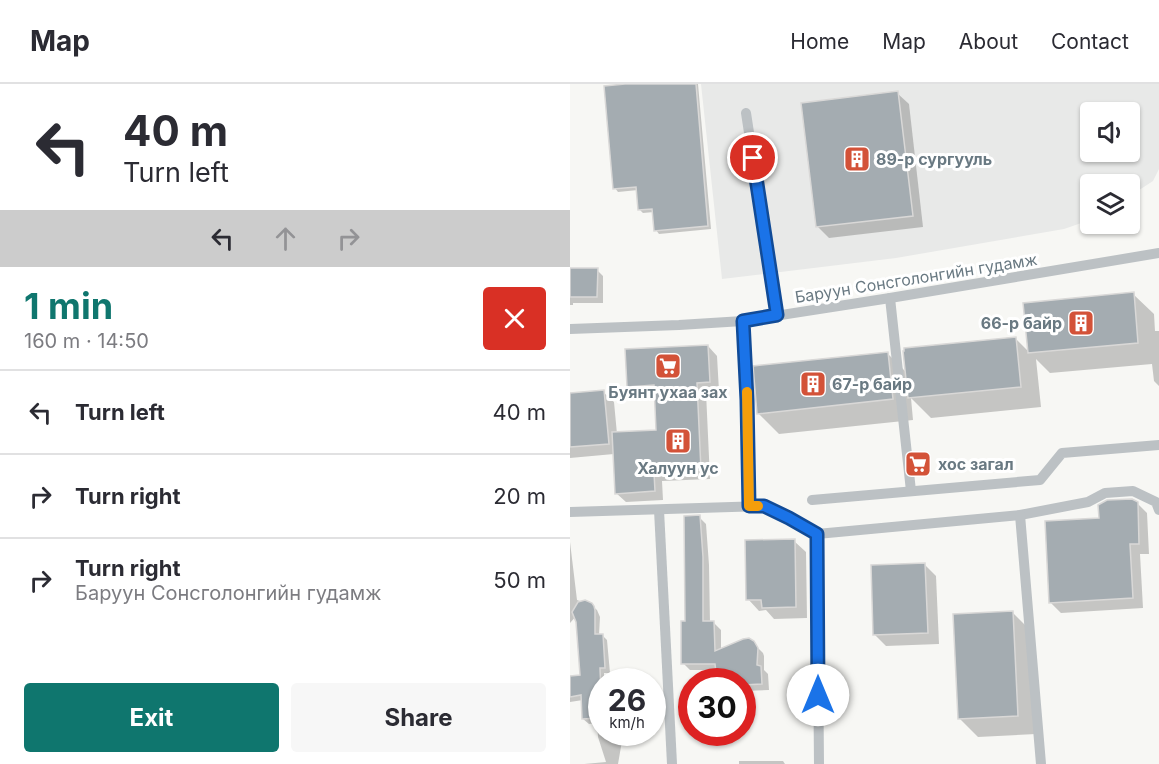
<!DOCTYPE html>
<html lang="en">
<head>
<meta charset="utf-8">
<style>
	body { margin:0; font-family:Inter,sans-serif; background:#f7f7f7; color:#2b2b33; height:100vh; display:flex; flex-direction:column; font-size:22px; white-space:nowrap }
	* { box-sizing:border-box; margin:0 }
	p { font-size:20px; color:#7c7c81 }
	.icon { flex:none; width:33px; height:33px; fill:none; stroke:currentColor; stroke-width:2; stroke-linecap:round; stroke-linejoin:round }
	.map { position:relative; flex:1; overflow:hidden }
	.sheet { display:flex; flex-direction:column; background:#fff; width:570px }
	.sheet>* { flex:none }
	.hud { background:#fff; color:#2b2b33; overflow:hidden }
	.tools { position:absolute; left:510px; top:18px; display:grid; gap:12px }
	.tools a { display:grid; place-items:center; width:60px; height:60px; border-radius:6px; background:#fff; box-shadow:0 2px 4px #0004; font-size:30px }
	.speed { position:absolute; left:18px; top:584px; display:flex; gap:12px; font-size:30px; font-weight:700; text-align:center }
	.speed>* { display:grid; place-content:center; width:78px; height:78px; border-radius:50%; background:#fff; box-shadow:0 2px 4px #0004; line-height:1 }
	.speed small { font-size:15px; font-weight:400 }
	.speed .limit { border:9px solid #d22; background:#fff; color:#111 }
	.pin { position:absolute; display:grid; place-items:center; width:51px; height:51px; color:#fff; margin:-26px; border:3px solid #fff; border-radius:50%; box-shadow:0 2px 6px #0007 }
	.me { position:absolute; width:66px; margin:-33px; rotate:0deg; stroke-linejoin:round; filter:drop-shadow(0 0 4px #0008) }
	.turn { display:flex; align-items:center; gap:21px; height:126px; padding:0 24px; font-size:27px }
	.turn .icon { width:78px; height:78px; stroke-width:2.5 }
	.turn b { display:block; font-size:42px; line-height:51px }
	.lanes { display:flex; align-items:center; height:57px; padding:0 24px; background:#0003; justify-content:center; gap:30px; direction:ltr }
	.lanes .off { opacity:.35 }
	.round { display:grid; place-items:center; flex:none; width:63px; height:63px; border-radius:6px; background:#f7f7f7 }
	.headline { display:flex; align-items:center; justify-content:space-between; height:102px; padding:0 24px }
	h1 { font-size:36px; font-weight:700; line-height:45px; color:#0f766e }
	.cta { display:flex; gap:12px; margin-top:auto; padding:12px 24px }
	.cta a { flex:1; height:69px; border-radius:6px; background:#0f766e; color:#fff; font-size:24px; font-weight:700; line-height:69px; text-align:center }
	.cta a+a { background:#f7f7f7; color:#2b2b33 }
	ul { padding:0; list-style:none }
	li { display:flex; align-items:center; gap:18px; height:84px; padding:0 24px; border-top:2px solid #e1e1e2 }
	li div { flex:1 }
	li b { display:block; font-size:22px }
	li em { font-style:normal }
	header { display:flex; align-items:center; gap:36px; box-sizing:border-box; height:84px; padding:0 30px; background:#fff; border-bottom:2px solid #e1e1e2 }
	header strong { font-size:28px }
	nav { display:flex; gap:33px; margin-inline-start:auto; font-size:21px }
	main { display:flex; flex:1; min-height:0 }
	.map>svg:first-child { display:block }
</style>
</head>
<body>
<header>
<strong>Map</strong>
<nav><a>Home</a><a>Map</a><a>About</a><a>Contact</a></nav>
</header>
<main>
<section class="sheet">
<div class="hud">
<div class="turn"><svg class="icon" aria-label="left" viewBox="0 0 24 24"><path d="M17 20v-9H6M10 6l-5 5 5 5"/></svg><div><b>40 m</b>Turn left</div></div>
<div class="lanes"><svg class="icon" aria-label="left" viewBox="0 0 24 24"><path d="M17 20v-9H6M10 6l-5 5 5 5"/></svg><svg class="icon off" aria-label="ahead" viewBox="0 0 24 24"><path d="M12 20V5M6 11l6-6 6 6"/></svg><svg class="icon off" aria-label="right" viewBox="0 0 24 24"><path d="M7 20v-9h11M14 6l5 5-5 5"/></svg></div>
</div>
<div class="headline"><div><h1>1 min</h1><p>160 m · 14:50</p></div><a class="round" style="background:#d93025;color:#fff"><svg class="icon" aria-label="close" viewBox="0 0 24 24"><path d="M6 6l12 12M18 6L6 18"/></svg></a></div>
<ul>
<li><svg class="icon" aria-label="left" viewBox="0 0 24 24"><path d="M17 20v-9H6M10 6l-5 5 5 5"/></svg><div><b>Turn left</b></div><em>40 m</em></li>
<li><svg class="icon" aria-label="right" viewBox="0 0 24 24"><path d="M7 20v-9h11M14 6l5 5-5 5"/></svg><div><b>Turn right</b></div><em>20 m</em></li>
<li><svg class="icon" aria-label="right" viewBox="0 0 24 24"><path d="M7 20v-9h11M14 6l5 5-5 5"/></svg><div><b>Turn right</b><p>Баруун Сонсголонгийн гудамж</p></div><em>50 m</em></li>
</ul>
<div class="cta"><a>Exit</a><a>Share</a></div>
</section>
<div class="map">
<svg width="589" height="680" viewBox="0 0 589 680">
	<rect width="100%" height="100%" fill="#f7f7f4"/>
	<!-- built -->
	<path fill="#e8e9e8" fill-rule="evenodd" d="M131 0H589V85L583 97 560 112V100H520V136L494 145 326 174 152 195ZM520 28H560V68H520Z"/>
	<!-- shadow -->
	<g fill="#0003">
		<path d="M71 0H128L141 145 89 150 86 146 84 128 73 129 70 126 68 106 48 108 45 104Z"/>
		<path d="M327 9 339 20 353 143 259 154 248 143Z"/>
		<path d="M0 186H27L33 192V219H3V221H0Z"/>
		<path d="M563 210 584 230 585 247H589V302L584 297 582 280 480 289 466 275 471 323 361 334 341 314 343 336 209 350 188 329 318 270 337 289 445 254 460 269Z"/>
		<path d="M138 262 147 272 149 307 136 308 140 395 92 397 93 416 56 418 46 409 44 370 0 374V310L33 308 44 318 47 350 88 347 86 310 68 311 58 302Z"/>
		<path d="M567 419 577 429 579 470H570L573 524 491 529 481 519Z"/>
		<path d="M129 433 136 440 139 481 140 539H144L151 546V566L185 561 193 569 194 572V586L198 590 199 606 172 607V597H148L147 586H120L113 579Z"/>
		<path d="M224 457 236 468 237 534 204 535 196 526 189 527 178 515Z"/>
		<path d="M0 458 7 516 21 521 27 526 30 533 29 551H32L37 556 40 589H34V597H32V639H27L32 641V648H43L52 657 48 680H14L36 678 28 653 27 639 19 640 13 635V616L0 618V594L11 592 7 531 0 539Z"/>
		<path d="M355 481 366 492 369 560 316 562 305 551Z"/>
		<path d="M443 529 461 547 466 650 408 653 389 634Z"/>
		<path d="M169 677H213L215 680H169Z"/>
	</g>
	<!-- building -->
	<g fill="#a4acb1" stroke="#d9d8d7" stroke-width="1.5">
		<path d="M55 0H126L138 142 84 147 82 125 68 126 66 103 43 105 34 2Z"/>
		<path d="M328 7 343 132 246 143 231 19Z"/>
		<path d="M0 184H28L27 213H0Z"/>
		<path d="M564 208 568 259 458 269 453 219Z"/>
		<path d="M446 253 451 303 338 314 333 267H334V264Z"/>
		<path d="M138 261 140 298 127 299 131 386 84 389 85 407 45 410 42 348 86 346 84 301 57 303 55 265Z"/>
		<path d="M318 268 323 315 187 330 183 282Z"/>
		<path d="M34 306 39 360 0 363V309Z"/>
		<path d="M562 415 568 418 569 460H560L563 514 479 519 475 437 529 434 528 421 537 416Z"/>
		<path d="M130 431 133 473V537H144L145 567 173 555 179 554 184 557 188 564 187 581 191 582 192 600 172 601V597H147L145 580H111V537H115L114 432Z"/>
		<path d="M225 455 226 523 192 524 191 516H176L175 456Z"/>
		<path d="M355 479 358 549 303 551 301 481Z"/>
		<path d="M15 516 22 519 24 522 25 526V550H33L35 584H30L32 634 12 635 11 611 0 613V592L10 591 6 538 2 528 8 518Z"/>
		<path d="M443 527 448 632 388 635 383 530Z"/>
	</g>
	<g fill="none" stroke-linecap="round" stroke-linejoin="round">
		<!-- minor -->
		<g stroke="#bcc1c4" stroke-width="10">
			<path d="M176 29 207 231"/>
			<path d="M320 214 341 407"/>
			<path d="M173 237 177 316 179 422"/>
			<path d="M0 245 109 241 173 237 320 214 589 169"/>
			<path d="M242 416 470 396 492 369 589 361"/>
			<path d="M89 426 102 680"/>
			<path d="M0 428 194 422 219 434 247 450 450 431 518 418 535 409 563 407 586 418 589 426"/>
			<path d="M450 431 471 680"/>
			<path d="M247 450 249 680"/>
		</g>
	</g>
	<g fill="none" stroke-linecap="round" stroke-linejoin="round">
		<defs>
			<path id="route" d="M183 74 207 231 173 237 177 316 179 422H194L219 434 247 450 248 611"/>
		</defs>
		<!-- route casing -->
		<use href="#route" stroke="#114b97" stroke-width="15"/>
		<!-- route -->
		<use href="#route" stroke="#1a73e8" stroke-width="10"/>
		<!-- slow -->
		<path stroke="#f59e0b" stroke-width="10" d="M177 308 179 422H188"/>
	</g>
	<!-- icons -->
	<defs>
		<symbol id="building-square" viewBox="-11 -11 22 22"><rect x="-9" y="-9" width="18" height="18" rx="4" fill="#d35238" stroke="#fff"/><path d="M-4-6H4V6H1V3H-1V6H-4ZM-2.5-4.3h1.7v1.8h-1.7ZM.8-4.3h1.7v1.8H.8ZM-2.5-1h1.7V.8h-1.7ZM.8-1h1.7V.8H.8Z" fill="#fff"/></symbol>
		<symbol id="supermarket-square" viewBox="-11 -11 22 22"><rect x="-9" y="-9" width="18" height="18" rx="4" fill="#d35238" stroke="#fff"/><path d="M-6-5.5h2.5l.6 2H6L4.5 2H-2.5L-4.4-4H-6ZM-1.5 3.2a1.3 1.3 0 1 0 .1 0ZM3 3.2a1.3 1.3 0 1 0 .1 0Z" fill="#fff"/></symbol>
	</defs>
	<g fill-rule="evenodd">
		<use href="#building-square" x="272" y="60" width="30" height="30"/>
		<use href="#building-square" x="496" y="224" width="30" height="30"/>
		<use href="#supermarket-square" x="83" y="267" width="30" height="30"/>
		<use href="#building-square" x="228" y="285" width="30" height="30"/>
		<use href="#building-square" x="93" y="342" width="30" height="30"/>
		<use href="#supermarket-square" x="333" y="365" width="30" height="30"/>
	</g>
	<g text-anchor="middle" stroke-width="6" stroke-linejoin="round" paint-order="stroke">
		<!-- poi labels -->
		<g font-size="16" font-weight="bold" fill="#697982" stroke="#fff" text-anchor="start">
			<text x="306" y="81">89-р сургууль</text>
			<text x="492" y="245" text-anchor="end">66-р байр</text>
			<text x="262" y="306">67-р байр</text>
			<text x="98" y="314" text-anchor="middle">Буянт ухаа зах</text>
			<text x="368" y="386">хос загал</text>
			<text x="108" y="390" text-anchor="middle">Халуун ус</text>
		</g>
		<!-- street labels -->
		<g font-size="16" fill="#697982" stroke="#fff">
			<text transform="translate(346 194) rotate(-9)" y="6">Баруун Сонсголонгийн гудамж</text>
		</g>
	</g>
</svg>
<div class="tools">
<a><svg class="icon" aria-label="sound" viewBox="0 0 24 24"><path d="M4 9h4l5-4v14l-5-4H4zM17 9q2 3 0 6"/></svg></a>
<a><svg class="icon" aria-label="layers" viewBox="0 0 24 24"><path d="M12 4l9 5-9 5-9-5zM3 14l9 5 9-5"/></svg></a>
</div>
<div class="speed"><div>26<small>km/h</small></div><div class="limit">30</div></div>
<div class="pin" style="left:183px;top:74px;background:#d93025"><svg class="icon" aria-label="arrive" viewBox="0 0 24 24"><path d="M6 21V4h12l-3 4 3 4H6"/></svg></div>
<svg class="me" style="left:248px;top:611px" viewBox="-20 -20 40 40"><circle r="19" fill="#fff"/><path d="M0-13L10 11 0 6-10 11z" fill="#1a73e8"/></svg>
</div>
</main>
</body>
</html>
